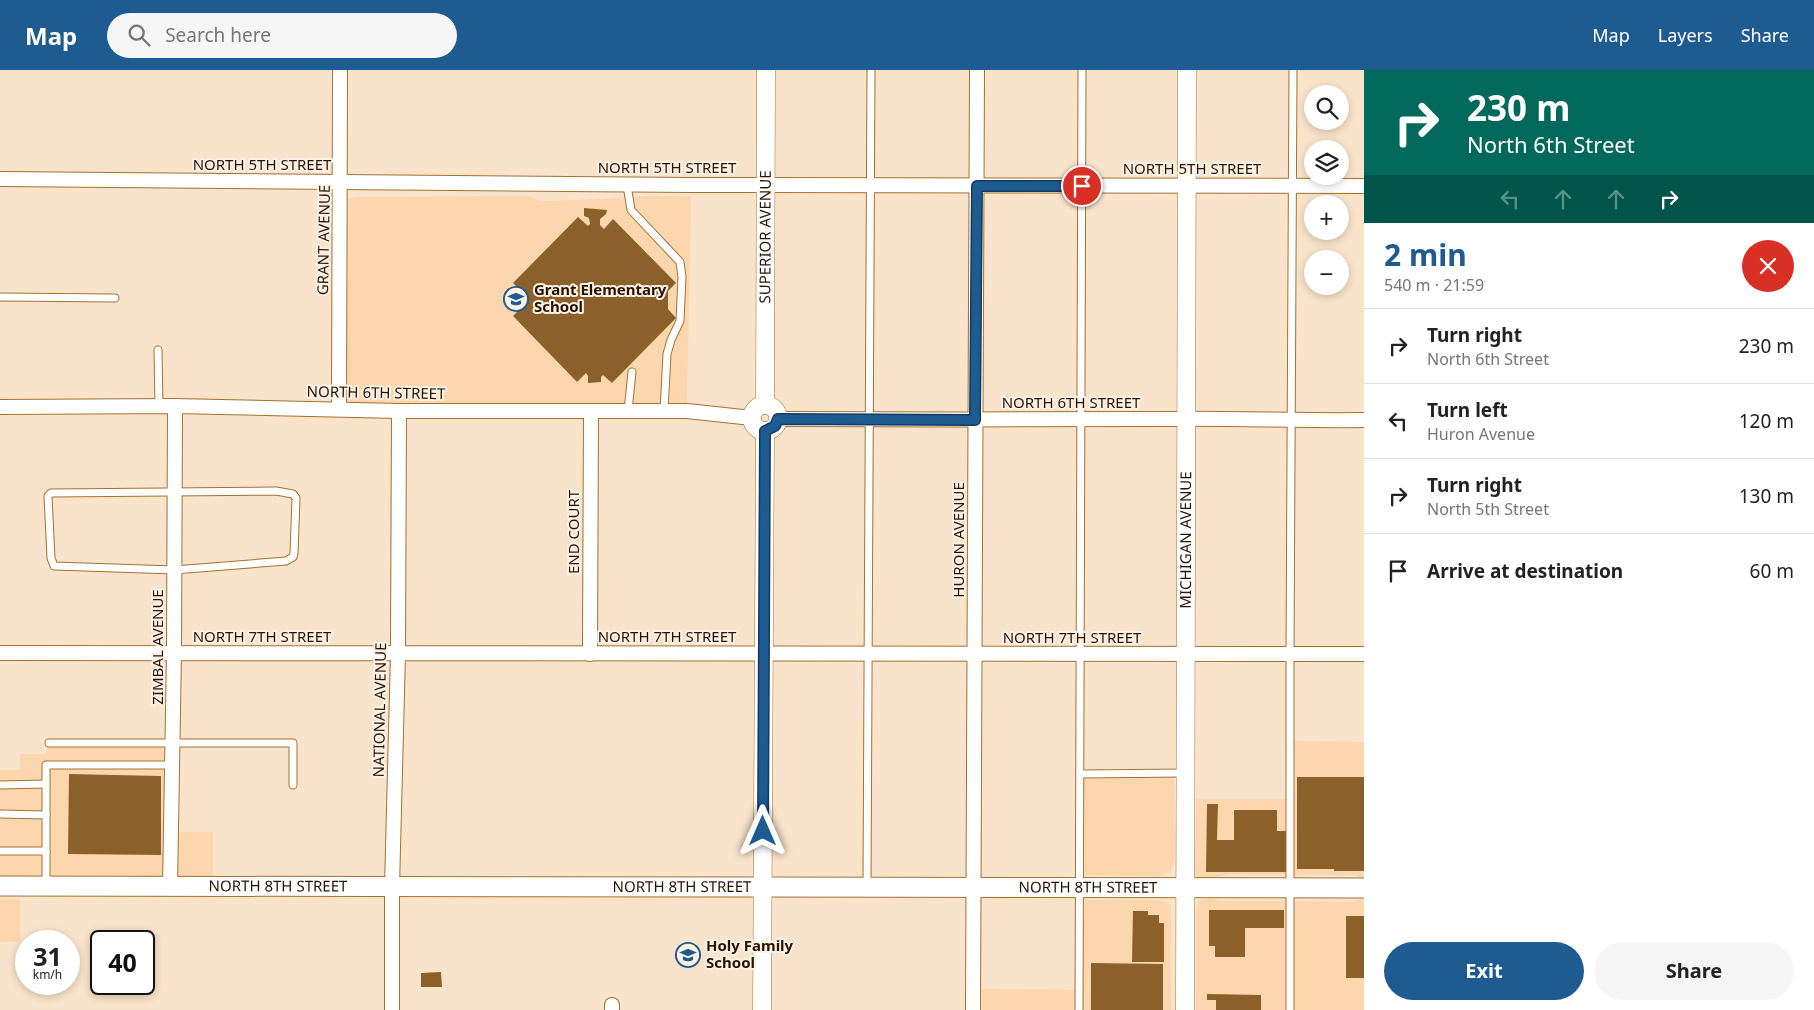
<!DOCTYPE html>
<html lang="en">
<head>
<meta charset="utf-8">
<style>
	body { margin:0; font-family:"Noto Sans",sans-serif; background:#f6f6f6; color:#222; height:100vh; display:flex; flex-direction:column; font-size:19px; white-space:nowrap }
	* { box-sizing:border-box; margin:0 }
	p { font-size:16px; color:#767676 }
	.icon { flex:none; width:28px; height:28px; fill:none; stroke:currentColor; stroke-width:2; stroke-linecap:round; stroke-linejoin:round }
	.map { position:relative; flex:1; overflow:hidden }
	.drawer { display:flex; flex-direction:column; background:#fff; width:450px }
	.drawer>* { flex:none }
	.guide { background:#00695c; color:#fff; overflow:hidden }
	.tools { position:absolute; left:1304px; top:15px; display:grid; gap:10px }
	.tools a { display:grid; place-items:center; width:45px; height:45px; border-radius:50%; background:#fff; box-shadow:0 2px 8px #0003; font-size:25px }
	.speed { position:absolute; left:15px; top:860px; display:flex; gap:10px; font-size:25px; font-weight:700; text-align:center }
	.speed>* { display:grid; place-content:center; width:65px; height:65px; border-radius:50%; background:#fff; box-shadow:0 2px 8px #0003; line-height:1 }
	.speed small { font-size:12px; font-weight:400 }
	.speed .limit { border:2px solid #111; border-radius:8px; background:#fff; color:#111 }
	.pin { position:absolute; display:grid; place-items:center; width:42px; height:42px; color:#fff; margin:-21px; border:2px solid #fff; border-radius:50%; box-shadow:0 1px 5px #0007 }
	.me { position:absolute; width:55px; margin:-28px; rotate:0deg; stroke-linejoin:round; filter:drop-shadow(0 0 4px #0008) }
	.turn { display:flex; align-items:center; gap:18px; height:105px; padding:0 20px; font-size:22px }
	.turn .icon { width:65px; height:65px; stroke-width:2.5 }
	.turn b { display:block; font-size:35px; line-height:42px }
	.lanes { display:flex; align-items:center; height:48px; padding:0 20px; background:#0003; justify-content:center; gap:25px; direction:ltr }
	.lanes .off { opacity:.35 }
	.round { display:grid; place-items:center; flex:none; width:52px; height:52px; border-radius:26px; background:#f6f6f6 }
	.headline { display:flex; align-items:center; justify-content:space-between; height:85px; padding:0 20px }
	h1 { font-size:30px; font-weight:700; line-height:38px; color:#1e5b91 }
	.button { display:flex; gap:10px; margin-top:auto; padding:10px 20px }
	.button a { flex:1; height:58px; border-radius:30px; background:#1e5b91; color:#fff; font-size:20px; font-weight:700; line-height:58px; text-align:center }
	.button a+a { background:#f6f6f6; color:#222 }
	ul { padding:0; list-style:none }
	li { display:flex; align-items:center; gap:15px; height:75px; padding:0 20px; border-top:1px solid #e0e0e0 }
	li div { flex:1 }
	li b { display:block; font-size:19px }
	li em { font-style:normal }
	header { display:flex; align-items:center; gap:30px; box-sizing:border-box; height:70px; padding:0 25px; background:#1e5b91; color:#fff }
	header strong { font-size:24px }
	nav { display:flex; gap:28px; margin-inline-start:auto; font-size:18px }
	.search { width:350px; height:45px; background:#f6f6f6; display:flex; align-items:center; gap:12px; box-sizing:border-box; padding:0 18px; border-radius:28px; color:#767676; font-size:19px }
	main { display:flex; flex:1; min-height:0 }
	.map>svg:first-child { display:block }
</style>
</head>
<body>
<header>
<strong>Map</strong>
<div class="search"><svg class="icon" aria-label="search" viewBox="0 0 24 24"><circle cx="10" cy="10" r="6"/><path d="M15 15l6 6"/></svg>Search here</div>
<nav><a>Map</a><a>Layers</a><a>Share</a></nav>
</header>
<main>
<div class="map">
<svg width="1364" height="940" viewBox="0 0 1364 940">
	<rect width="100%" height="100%" fill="#f9e3ca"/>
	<!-- built -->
	<g fill="#fcd7ae">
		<path d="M530 126 540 131H548L627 128 643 126H691L687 333 358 335 346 333 344 331 345 133 347 129 357 127Z"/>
		<path d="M1295 671 1364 672V811L1356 805 1228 804 1201 811 1197 808 1195 803 1196 729H1294Z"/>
		<path d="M164 675V762H213V806H0V700H20V684H47V676Z"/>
		<path d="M1174 706 1175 788 1171 801 1158 806 1083 805V707Z"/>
		<path d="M1210 828 1221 831 1354 832 1364 829V940H1196V841L1199 831Z"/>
		<rect x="0" y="829" width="20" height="43"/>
		<path d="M1082 830H1157L1170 834 1171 841V940H982V919L1082 920Z"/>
	</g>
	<!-- building -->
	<g fill="#8b602a">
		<path d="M584 138 607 140 606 144 600 149V155L604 159 613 149 676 213 668 221V239L676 248 612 313 603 305 601 307V312L588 313V306L586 303 577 312 513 246 522 237V222L513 213 578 147 588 156 590 154 589 148 584 146Z"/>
		<path d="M69 704 161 706V785L68 784Z"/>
		<path d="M1297 707H1364V801H1334V799H1297Z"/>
		<path d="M1207 734H1218L1217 770H1234V740H1277V761H1287L1286 802H1206Z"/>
		<path d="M1209 840H1284V858H1245V887H1215V876H1209Z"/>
		<path d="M1133 841H1148V845H1159V853H1164V892H1132Z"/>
		<rect x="1346" y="846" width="18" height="62"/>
		<path d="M1091 893 1163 894V940H1091Z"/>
		<path d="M441 902 442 917H421V903Z"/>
		<path d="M1207 924 1261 925V940H1216V930H1207Z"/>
	</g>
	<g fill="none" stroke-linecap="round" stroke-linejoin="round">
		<defs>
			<g id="service">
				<path d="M627 115 631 140 680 192 682 207 680 251 671 270 667 284 664 341"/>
				<path d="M0 227 115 228"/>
				<path d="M158 280 159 337"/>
				<path d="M628 341 632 302"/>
				<path d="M276 421 293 424 296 428 294 483 293 487 286 491 174 500 54 496 51 488 48 426 51 423Z"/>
				<path d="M49 673H293V715"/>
				<path d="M1080 704 1184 703"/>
				<path d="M0 715 46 714"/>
				<path d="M0 744 46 745"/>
				<path d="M0 781H46"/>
				<path d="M867 815 871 0"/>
				<path d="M46 816V695H172"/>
				<path d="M1079 940 1082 0"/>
				<path d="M1290 940V584L1293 0"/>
			</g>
			<g id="minor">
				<path d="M0 109 691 115 1364 116"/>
				<path d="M0 337 175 336 399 341H687L752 348"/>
				<path d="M339 339 340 0"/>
				<path d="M778 349C908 350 1037 349 1167 349 1233 348 1298 351 1364 350"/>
				<path d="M0 583 1364 584"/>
				<path d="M590 584 591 341"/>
				<path d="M170 816 174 583 175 337"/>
				<path d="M392 940V817L398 584 399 341"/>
				<path d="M612 940V935"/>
				<path d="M973 940 977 0"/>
			</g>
			<g id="tertiary">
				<path id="s1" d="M765 335 766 0"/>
				<circle cx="765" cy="348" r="13"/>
				<path d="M762 940 765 361"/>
				<path id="s2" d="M1185 940 1187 0"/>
			</g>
			<g id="secondary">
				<path id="s3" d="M0 816 1364 818"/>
			</g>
		</defs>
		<!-- service casing -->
		<use href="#service" stroke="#a47130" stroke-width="9"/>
		<!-- minor casing -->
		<use href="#minor" stroke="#a47130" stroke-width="16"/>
		<!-- tertiary casing -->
		<use href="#tertiary" stroke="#a47130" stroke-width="19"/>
		<!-- secondary casing -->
		<use href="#secondary" stroke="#a47130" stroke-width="21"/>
		<!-- service -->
		<use href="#service" stroke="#fff" stroke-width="7"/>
		<!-- minor -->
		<use href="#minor" stroke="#fff" stroke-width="14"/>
		<!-- tertiary -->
		<use href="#tertiary" stroke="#fff" stroke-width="18"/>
		<!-- secondary -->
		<use href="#secondary" stroke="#fff" stroke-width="19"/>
	</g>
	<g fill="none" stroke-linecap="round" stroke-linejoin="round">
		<defs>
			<path id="route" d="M763 761 765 361 775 356 778 349 975 350 977 116H1082"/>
		</defs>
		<!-- route casing -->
		<use href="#route" stroke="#143b5e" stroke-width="12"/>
		<!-- route -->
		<use href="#route" stroke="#1e5b91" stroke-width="9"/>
	</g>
	<!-- icons -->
	<defs>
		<symbol id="school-ring" viewBox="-11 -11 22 22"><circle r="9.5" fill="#fdf2e6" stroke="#1e5b91" stroke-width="1.5"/><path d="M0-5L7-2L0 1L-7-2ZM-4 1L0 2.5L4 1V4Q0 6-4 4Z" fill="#1e5b91"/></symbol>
	</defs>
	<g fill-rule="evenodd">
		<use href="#school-ring" x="502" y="215" width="28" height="28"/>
		<use href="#school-ring" x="674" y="871" width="28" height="28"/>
	</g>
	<g text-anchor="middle" stroke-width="4" stroke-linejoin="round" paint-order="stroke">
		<!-- street labels -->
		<g font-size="15" fill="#271300" stroke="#fdf2e6">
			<text x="262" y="100">NORTH 5TH STREET</text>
			<text x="667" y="103">NORTH 5TH STREET</text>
			<text x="1192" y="104">NORTH 5TH STREET</text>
			<text dy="5" stroke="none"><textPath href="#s1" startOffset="168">SUPERIOR AVENUE</textPath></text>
			<text transform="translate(324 170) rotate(-89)" y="5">GRANT AVENUE</text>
			<text transform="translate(376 323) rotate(1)" y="5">NORTH 6TH STREET</text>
			<text x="1071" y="338">NORTH 6TH STREET</text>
			<text transform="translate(574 462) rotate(-90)" y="5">END COURT</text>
			<text transform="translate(959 470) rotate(-90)" y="5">HURON AVENUE</text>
			<text dy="5" stroke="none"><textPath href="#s2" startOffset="470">MICHIGAN AVENUE</textPath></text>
			<text x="262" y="572">NORTH 7TH STREET</text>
			<text x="667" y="572">NORTH 7TH STREET</text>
			<text x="1072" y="573">NORTH 7TH STREET</text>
			<text transform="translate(158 577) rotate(-90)" y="5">ZIMBAL AVENUE</text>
			<text transform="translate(380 640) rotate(-89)" y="5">NATIONAL AVENUE</text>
			<text dy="5" stroke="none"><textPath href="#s3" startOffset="278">NORTH 8TH STREET</textPath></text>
			<text dy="5" stroke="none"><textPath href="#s3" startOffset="682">NORTH 8TH STREET</textPath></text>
			<text dy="5" stroke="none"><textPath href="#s3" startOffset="1088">NORTH 8TH STREET</textPath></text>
		</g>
		<!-- poi labels -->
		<g font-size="15" font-weight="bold" fill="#271300" stroke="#fdf2e6" text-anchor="start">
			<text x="534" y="225">Grant Elementary<tspan x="534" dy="17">School</tspan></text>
			<text x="706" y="881">Holy Family<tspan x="706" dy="17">School</tspan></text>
		</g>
	</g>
</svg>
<div class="tools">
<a><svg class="icon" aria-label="search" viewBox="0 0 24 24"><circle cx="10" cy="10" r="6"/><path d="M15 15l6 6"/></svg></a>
<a><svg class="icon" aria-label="layers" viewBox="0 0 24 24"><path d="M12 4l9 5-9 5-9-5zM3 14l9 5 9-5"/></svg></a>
<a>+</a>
<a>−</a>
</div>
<div class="speed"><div>31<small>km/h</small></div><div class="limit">40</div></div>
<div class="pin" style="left:1082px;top:116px;background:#d93025"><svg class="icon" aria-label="arrive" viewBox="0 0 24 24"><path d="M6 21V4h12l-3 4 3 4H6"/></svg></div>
<svg class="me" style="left:763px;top:761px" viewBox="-20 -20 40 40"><path d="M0-17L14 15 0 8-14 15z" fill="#1e5b91" stroke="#fff" stroke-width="4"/></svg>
</div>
<section class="drawer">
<div class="guide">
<div class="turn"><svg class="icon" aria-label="right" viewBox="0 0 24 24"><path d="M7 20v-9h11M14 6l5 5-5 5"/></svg><div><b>230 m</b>North 6th Street</div></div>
<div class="lanes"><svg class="icon off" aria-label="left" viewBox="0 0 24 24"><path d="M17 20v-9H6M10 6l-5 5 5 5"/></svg><svg class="icon off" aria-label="ahead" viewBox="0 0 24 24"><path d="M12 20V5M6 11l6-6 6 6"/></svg><svg class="icon off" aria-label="ahead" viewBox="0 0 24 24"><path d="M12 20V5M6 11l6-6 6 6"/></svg><svg class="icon" aria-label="right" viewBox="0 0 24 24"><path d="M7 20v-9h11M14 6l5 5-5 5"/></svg></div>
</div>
<div class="headline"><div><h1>2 min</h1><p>540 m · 21:59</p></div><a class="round" style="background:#d93025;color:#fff"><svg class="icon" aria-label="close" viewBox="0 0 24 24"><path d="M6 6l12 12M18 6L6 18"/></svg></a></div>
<ul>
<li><svg class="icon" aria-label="right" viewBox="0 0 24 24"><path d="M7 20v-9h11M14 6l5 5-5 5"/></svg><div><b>Turn right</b><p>North 6th Street</p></div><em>230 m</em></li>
<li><svg class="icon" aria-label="left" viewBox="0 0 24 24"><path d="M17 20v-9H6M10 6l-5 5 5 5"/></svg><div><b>Turn left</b><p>Huron Avenue</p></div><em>120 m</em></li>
<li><svg class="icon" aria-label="right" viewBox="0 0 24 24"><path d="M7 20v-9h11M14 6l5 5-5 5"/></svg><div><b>Turn right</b><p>North 5th Street</p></div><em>130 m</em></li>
<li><svg class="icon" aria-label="arrive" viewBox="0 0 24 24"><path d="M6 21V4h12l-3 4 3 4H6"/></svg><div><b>Arrive at destination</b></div><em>60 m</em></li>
</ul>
<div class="button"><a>Exit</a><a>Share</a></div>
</section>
</main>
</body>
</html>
